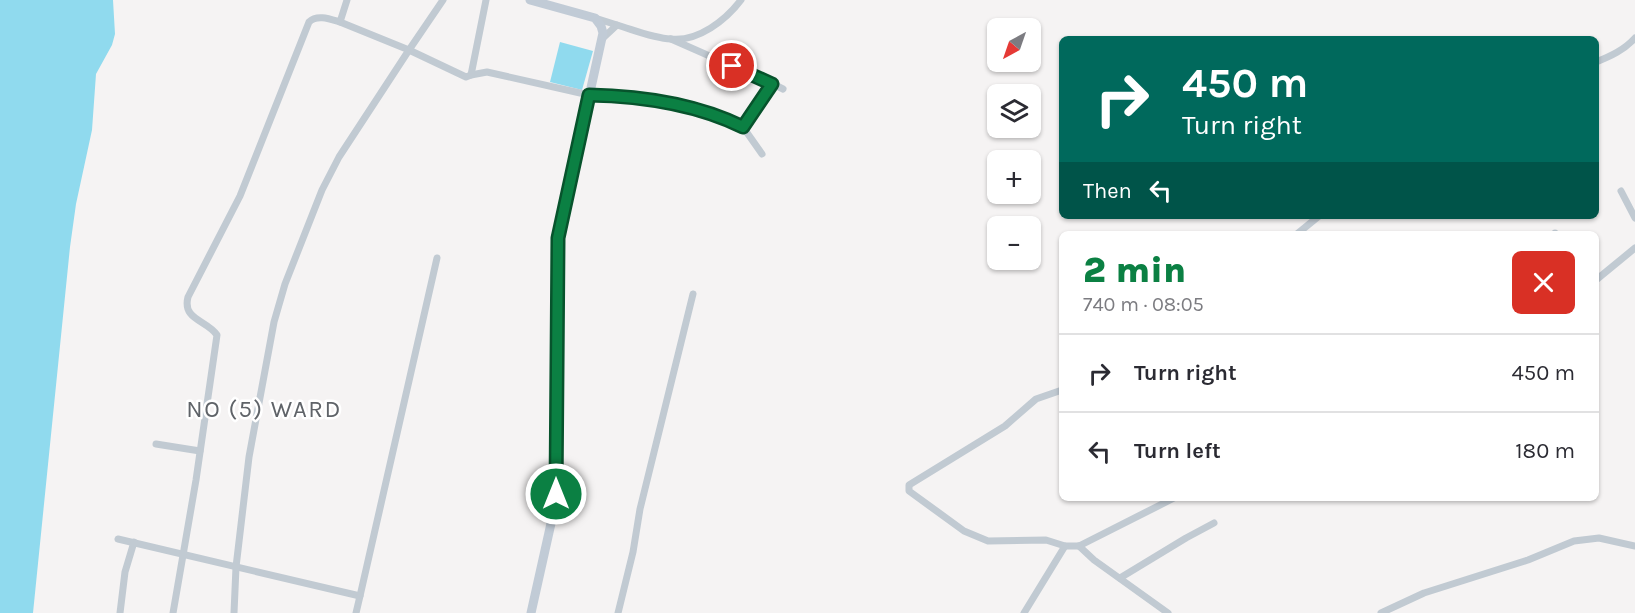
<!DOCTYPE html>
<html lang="en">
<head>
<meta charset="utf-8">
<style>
	body { margin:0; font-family:Karla,sans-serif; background:#f7f7f7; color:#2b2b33; height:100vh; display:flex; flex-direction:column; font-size:22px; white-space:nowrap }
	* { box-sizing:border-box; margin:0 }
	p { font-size:20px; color:#7c7c81 }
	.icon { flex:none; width:33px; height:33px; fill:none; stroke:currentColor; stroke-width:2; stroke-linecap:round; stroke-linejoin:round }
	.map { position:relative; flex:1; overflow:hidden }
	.panel { position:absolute; left:1059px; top:231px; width:540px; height:270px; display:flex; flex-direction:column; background:#fff; border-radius:9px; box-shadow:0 2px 4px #0004 }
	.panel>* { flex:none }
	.guide { position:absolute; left:1059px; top:36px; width:540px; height:183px; border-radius:9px; box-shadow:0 2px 4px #0004; background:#00695c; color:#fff; overflow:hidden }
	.needle { width:39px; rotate:220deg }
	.tools { position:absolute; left:987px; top:18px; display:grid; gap:12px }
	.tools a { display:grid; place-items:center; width:54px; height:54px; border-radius:9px; background:#fff; box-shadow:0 2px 4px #0004; font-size:30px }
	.pin { position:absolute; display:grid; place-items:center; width:51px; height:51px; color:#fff; margin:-26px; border:3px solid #fff; border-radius:50%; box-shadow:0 2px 6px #0007 }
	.me { position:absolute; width:66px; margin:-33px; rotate:0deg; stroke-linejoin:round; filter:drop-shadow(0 0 4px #0008) }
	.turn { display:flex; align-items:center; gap:21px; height:126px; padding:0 24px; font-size:27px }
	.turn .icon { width:78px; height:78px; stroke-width:2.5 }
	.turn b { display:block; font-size:42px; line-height:51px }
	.then { display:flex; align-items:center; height:57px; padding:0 24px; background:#0003; gap:12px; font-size:22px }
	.round { display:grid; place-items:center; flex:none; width:63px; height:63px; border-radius:9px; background:#f7f7f7 }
	.overview { display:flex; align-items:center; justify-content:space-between; height:102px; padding:0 24px }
	h1 { font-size:36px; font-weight:800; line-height:45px; color:#0b8043 }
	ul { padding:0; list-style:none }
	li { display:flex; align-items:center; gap:18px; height:78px; padding:0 24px; border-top:2px solid #e1e1e2 }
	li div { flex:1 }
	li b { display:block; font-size:22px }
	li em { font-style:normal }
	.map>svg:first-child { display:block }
</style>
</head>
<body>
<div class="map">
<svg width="1635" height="613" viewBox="0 0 1635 613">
	<rect width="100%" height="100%" fill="#f5f3f3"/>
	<!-- water -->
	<g fill="#90daee">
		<path d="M0 0H113L115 34 112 45 96 74 92 130 76 204 70 247 33 613H0Z"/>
		<path d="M560 42 593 51 582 90 550 82Z"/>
	</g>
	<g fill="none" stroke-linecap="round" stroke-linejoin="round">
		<!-- street -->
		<g stroke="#c1cad2" stroke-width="7">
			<path d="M595 18 617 25 603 38"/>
			<path d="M340 22 409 50 443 0"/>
			<path d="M617 25C634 30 653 38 671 39 698 42 726 20 741 0"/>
			<path d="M671 39 773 84 743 127"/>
			<path d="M1596 62C1611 56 1624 50 1635 38"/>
			<path d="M471 75 487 72 589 95 623 96 697 109 721 116 743 127 762 154"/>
			<path d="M773 84 783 89"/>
			<path d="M1621 191 1635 218"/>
			<path d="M1555 233V234"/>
			<path d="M1297 234 1319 216"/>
			<path d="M1596 280 1635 248"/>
			<path d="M156 444 200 451"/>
			<path d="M118 539 360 596 437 258"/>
			<path d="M1065 546H1079L1174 498"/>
			<path d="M1079 546 1094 560 1168 613"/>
			<path d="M1120 578 1186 538 1214 523"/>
			<path d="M120 613 125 572 134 542"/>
			<path d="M173 613 196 480 217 335C207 320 182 320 188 297L240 196 309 22C317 14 330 19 340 22L347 0"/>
			<path d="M234 613 236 567 249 457 274 322 285 284 322 190 339 157 409 50 466 77 471 75 486 0"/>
			<path d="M356 613 360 596"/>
			<path d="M618 613 633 552 640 509 693 294"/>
			<path d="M1024 613 1065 546 1046 540 988 541 964 531 909 491V485L1005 426 1036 399 1062 390"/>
			<path d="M1381 613 1424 593 1528 560 1574 541 1599 538 1635 546"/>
		</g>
		<!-- secondary -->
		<path stroke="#c1cbd6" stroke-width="9" d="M530 0 595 18 601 26 603 33 558 238 556 494 554 510 531 613"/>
	</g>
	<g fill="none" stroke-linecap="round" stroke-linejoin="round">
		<defs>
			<path id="route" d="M556 494 558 238 589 95C641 96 696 104 743 127L772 84 732 66"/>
		</defs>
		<!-- route casing -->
		<use href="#route" stroke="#07532c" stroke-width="15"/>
		<!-- route -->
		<use href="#route" stroke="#0b8043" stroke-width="10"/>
	</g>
	<g text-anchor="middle" stroke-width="5" stroke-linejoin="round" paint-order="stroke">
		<!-- quarter labels -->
		<g font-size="24" letter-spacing="1.5" fill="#5f6368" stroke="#fff">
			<text x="264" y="417">NO (5) WARD</text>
		</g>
	</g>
</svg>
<div class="tools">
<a><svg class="needle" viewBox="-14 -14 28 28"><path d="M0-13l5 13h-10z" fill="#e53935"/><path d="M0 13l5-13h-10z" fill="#7c7c81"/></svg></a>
<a><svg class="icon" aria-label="layers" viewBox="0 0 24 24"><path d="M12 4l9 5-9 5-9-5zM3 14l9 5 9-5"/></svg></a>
<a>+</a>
<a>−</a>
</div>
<div class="pin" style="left:732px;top:66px;background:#d93025"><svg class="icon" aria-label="arrive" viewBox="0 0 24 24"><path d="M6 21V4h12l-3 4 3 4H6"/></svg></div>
<svg class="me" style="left:556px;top:494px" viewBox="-20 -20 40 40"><circle r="17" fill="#0b8043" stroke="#fff" stroke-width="3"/><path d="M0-11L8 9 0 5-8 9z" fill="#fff"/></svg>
<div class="guide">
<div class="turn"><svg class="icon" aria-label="right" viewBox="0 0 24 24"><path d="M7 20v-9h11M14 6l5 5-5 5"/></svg><div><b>450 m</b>Turn right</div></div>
<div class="then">Then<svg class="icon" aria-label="left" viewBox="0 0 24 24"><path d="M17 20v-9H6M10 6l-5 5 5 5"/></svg></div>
</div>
<section class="panel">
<div class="overview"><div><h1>2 min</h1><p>740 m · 08:05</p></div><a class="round" style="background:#d93025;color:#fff"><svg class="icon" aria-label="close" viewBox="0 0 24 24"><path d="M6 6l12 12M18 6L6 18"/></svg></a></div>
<ul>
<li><svg class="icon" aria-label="right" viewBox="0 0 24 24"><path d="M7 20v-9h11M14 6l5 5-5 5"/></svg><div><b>Turn right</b></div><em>450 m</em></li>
<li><svg class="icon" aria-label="left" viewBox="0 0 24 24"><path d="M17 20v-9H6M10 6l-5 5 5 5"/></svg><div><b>Turn left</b></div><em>180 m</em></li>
</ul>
</section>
</div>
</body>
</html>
